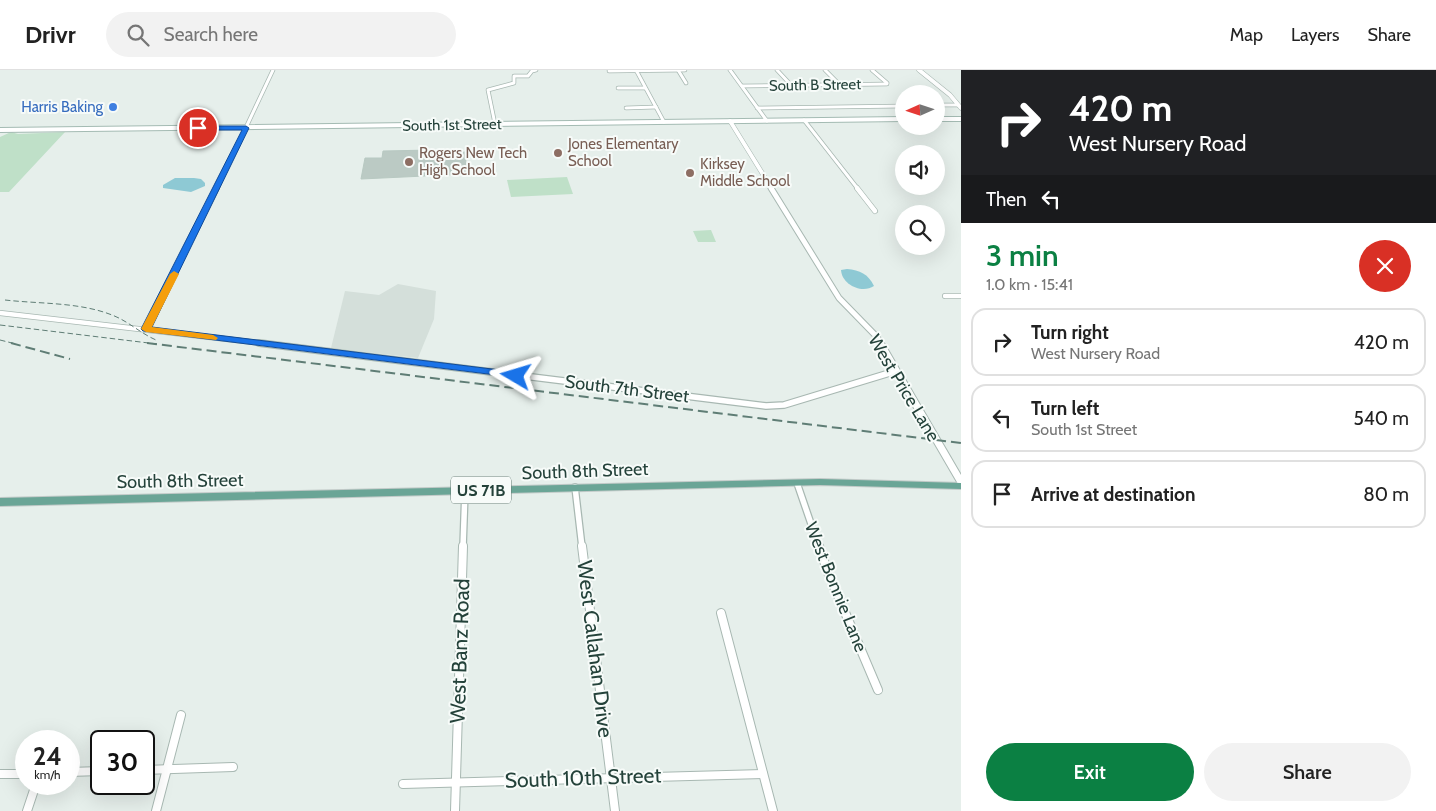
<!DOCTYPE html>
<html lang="en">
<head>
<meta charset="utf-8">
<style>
	body { margin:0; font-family:Cabin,sans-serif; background:#f2f2f2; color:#222; height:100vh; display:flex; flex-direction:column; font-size:19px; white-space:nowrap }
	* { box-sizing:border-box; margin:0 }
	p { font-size:16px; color:#767676 }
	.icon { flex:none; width:28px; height:28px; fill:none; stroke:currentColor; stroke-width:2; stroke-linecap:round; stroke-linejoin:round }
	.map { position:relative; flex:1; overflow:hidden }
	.details { display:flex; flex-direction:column; background:#fff; width:475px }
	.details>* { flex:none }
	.hud { background:#202124; color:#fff; overflow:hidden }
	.needle { width:32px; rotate:267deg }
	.tools { position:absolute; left:895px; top:15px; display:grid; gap:10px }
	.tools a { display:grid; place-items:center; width:50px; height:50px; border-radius:50%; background:#fff; box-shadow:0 5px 20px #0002; font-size:25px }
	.speed { position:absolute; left:15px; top:660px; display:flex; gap:10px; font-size:25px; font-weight:700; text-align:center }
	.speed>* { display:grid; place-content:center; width:65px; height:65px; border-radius:50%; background:#fff; box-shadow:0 5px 20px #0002; line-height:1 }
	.speed small { font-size:12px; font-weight:400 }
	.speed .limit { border:2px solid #111; border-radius:8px; background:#fff; color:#111 }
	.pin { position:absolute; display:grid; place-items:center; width:42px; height:42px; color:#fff; margin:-21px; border:2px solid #fff; border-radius:50%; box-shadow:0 1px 5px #0007 }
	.me { position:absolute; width:55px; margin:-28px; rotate:277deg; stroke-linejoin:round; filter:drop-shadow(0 0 4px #0008) }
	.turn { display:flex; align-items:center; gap:18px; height:105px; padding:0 25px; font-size:22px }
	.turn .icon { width:65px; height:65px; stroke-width:2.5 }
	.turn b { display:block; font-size:35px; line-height:42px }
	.then { display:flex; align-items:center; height:48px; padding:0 25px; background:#0003; gap:10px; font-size:19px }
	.round { display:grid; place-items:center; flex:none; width:52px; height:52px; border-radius:26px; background:#f2f2f2 }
	.headline { display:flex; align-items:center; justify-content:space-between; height:85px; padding:0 25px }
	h1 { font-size:30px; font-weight:600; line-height:38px; color:#0b8043 }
	.primary-button { display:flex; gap:10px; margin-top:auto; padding:10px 25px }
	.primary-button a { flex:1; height:58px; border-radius:30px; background:#0b8043; color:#fff; font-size:20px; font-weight:600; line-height:58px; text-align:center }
	.primary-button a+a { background:#f2f2f2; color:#222 }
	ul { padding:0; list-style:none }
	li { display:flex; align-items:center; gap:15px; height:68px; margin:0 10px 8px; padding:0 15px; border:2px solid #e0e0e0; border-radius:15px }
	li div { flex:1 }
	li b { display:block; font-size:19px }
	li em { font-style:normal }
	header { display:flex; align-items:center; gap:30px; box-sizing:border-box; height:70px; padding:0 25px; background:#fff; border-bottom:1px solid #e0e0e0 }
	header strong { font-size:24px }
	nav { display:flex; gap:28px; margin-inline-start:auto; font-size:18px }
	.search { width:350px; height:45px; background:#f2f2f2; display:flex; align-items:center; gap:12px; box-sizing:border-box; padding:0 18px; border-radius:28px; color:#767676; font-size:19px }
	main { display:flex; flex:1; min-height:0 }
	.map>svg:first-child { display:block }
</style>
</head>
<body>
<header>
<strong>Drivr</strong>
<div class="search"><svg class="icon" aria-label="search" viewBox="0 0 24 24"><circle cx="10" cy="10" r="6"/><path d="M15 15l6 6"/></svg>Search here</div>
<nav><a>Map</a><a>Layers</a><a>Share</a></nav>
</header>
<main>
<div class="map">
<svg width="961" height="741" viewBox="0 0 961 741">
	<rect width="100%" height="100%" fill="#e6efeb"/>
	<!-- built -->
	<path fill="#d4dfda" d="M398 214 436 221 434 249 418 288 331 278 345 221 379 225Z"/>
	<!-- green -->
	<g fill="#bfe0c8">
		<path d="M11 62 18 64 65 62 9 122H0V67Z"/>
		<path d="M567 107 573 124 511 127 507 110Z"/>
		<path d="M711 160 716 172H698L693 161Z"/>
	</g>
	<!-- water -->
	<g fill="#8ec9d4">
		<path d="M175 108H194L201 109 205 113V116L191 122 163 118V115Z"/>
		<path d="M847 199C860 200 868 204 874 216 862 224 842 215 841 200Z"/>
	</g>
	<!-- building -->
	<path fill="#bbcac4" stroke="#b8c9c2" d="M432 80 431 86 451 85V82H465L467 104 361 109 365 88H382L383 81Z"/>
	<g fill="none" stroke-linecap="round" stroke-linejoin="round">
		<defs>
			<g id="minor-far3">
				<path d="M636 0 664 52"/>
				<path d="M678 0 686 13"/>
				<path d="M730 0 767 51"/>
				<path d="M777 0 791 15"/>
				<path d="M825 0 839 14"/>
				<path d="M872 0 887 13"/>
				<path d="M609 1 685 0"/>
				<path d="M742 16 887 14"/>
				<path d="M618 18H645"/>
				<path d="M936 35H958"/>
				<path d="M626 38 656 37"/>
				<path d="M757 38 904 36"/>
				<path d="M804 50 858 119"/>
				<path d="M495 54 488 20 514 13V6H528L532 1 536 0"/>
				<path d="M217 119 273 0"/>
			</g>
			<g id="minor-far2">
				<path d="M857 118 875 141"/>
				<path d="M945 226H961"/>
				<path d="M0 243 269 274"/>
				<path d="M146 259 217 118"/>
			</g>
			<g id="minor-far1">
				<path d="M259 273 766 336 784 335 896 301"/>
				<path d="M797 413 819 477"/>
				<path d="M575 417 582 477"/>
				<path d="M463 477 465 421"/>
			</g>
			<g id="minor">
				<path d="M582 476 615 741"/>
				<path d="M819 476 827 500 878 620"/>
				<path d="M721 543 773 741"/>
				<path d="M144 700 233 697"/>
				<path d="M69 702 101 701"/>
				<path d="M0 704H26"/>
				<path d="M403 714 763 704"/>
				<path d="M27 741 36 714"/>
				<path d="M156 741 181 645"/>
				<path d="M455 741 463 476"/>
			</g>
			<g id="tertiary-far2">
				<path d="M919 0 950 25 961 38"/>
				<path d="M730 51 772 119"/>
			</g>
			<path id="tertiary-far1" d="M771 118 839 228 877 267 881 274"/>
			<path id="tertiary" d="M880 273 961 412"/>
			<g id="secondary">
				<path d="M904 47V51L0 62V58Z"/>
				<rect x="936" y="47" width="25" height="4"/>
			</g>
			<path id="primary" d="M820 409 961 413V419L820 415 0 436V428Z"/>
		</defs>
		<!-- minor-far3 casing -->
		<use href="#minor-far3" stroke="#a8b8b2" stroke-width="4.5"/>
		<!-- minor-far2 casing -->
		<use href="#minor-far2" stroke="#a8b8b2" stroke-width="6"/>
		<!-- minor-far1 casing -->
		<use href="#minor-far1" stroke="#a8b8b2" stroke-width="8"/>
		<!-- minor casing -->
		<use href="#minor" stroke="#a8b8b2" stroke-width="10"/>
		<!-- tertiary-far2 casing -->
		<use href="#tertiary-far2" stroke="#a8b8b2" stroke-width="5"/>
		<!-- tertiary-far1 casing -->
		<use href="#tertiary-far1" stroke="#a8b8b2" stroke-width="7"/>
		<!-- tertiary casing -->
		<use href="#tertiary" stroke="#a8b8b2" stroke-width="9"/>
		<!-- secondary casing -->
		<use href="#secondary" stroke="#a4bbb3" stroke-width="2"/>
		<!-- primary casing -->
		<use href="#primary" stroke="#c2cac8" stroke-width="2"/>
		<!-- minor-far3 -->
		<use href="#minor-far3" stroke="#fff" stroke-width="3"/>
		<!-- minor-far2 -->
		<use href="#minor-far2" stroke="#fff" stroke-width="4.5"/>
		<!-- minor-far1 -->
		<use href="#minor-far1" stroke="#fff" stroke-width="5.5"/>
		<!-- minor -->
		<use href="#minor" stroke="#fff" stroke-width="8"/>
		<!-- tertiary-far2 -->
		<use href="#tertiary-far2" stroke="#fff" stroke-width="4"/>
		<!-- tertiary-far1 -->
		<use href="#tertiary-far1" stroke="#fff" stroke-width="5"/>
		<!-- tertiary -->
		<use href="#tertiary" stroke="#fff" stroke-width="7"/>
		<!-- secondary -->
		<use href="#secondary" fill="#fff" fill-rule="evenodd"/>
		<!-- primary -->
		<use href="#primary" fill="#6aa596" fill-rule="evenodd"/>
		<!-- rail-far1 -->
		<g stroke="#5f7d75" stroke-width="1" stroke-dasharray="5.5 3" stroke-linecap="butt">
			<path d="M5 230C40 234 79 232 112 245 128 251 140 263 156 270"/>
			<path d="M0 255 157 274"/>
			<path d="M0 270 16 274"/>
		</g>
		<!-- rail -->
		<g stroke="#5f7d75" stroke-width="2" stroke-dasharray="10 5" stroke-linecap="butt">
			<path d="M11 273 70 289"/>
			<path d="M147 273 961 373"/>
		</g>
	</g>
	<!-- route -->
	<path fill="#1a73e8" stroke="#114b97" d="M195 56H246L249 58 152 257 516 302 520 303 521 306 520 308 143 261 141 259 242 60H198L195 59Z"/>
	<!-- slow -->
	<path fill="#f59e0b" d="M174 201 179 204 152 257 213 265 218 268 216 270 146 262 141 259 170 204Z"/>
	<!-- markers -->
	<circle fill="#3f7fe0" stroke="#f7fbf9" stroke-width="2" cx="113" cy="37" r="5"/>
	<g fill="#8d6e63" stroke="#f7fbf9" stroke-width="2">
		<circle cx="558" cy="83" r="5"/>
		<circle cx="409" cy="92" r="5"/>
		<circle cx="690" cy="103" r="5"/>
	</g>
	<g text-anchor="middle" stroke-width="4" stroke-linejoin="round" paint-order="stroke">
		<!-- far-street labels -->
		<g font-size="15" fill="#24423a" stroke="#f7fbf9">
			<text transform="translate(815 15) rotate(-1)" y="5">South B Street</text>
			<text transform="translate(452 55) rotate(-1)" y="5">South 1st Street</text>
		</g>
		<!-- far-shop labels -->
		<g font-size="15" fill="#366cbe" stroke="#f7fbf9" text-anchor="end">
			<text x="103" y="42">Harris Baking</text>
		</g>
		<!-- far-education labels -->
		<g font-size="15" fill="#785e54" stroke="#f7fbf9" text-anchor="start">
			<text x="568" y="79">Jones Elementary<tspan x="568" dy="17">School</tspan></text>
			<text x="419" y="88">Rogers New Tech<tspan x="419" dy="17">High School</tspan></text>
			<text x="700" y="99">Kirksey<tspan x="700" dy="17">Middle School</tspan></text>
		</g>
		<!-- shield labels -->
		<rect fill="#f7fbf9" stroke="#637a73" stroke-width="1" x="451" y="406.5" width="60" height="27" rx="4"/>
		<g font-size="16" font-weight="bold" fill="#24423a">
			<text x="481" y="426">US 71B</text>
		</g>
		<!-- street labels -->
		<g font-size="18" fill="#24423a" stroke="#f7fbf9">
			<text transform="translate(904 318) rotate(59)" y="6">West Price Lane</text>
			<text transform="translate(627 319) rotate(7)" y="6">South 7th Street</text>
			<text transform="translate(585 401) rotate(-2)" y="6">South 8th Street</text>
			<text transform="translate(180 411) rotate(-1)" y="6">South 8th Street</text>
			<text transform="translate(836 517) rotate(68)" y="6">West Bonnie Lane</text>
		</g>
		<!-- near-street labels -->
		<g font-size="21" fill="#24423a" stroke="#f7fbf9">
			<text transform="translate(595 579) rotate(83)" y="7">West Callahan Drive</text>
			<text transform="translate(460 581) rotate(-88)" y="7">West Banz Road</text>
			<text transform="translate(583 708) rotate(-2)" y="7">South 10th Street</text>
		</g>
	</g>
</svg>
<div class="tools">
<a><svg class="needle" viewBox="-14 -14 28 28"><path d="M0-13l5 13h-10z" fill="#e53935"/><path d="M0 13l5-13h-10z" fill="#767676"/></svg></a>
<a><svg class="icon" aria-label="sound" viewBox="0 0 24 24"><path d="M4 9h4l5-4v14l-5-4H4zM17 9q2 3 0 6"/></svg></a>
<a><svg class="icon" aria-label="search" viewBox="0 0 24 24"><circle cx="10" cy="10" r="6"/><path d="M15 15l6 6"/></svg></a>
</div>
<div class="speed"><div>24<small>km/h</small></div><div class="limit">30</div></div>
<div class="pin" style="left:198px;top:58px;background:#d93025"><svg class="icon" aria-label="arrive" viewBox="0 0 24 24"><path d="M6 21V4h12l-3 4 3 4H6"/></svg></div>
<svg class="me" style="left:516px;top:306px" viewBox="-20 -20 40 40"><path d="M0-17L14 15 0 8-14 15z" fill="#1a73e8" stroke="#fff" stroke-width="4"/></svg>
</div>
<section class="details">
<div class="hud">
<div class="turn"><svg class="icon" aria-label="right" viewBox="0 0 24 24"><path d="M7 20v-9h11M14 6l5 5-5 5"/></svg><div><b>420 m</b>West Nursery Road</div></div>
<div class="then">Then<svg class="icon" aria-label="left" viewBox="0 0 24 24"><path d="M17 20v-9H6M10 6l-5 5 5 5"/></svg></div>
</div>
<div class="headline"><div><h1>3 min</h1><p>1.0 km · 15:41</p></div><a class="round" style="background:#d93025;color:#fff"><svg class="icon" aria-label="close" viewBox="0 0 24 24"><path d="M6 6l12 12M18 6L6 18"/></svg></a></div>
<ul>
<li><svg class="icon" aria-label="right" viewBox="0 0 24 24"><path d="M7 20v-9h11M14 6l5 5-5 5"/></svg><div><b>Turn right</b><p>West Nursery Road</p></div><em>420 m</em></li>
<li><svg class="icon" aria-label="left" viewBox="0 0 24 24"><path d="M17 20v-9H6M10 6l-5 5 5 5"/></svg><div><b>Turn left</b><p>South 1st Street</p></div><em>540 m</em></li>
<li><svg class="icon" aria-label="arrive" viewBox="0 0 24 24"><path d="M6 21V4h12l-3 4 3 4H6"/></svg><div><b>Arrive at destination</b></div><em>80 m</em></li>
</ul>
<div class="primary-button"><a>Exit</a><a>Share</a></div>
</section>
</main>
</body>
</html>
